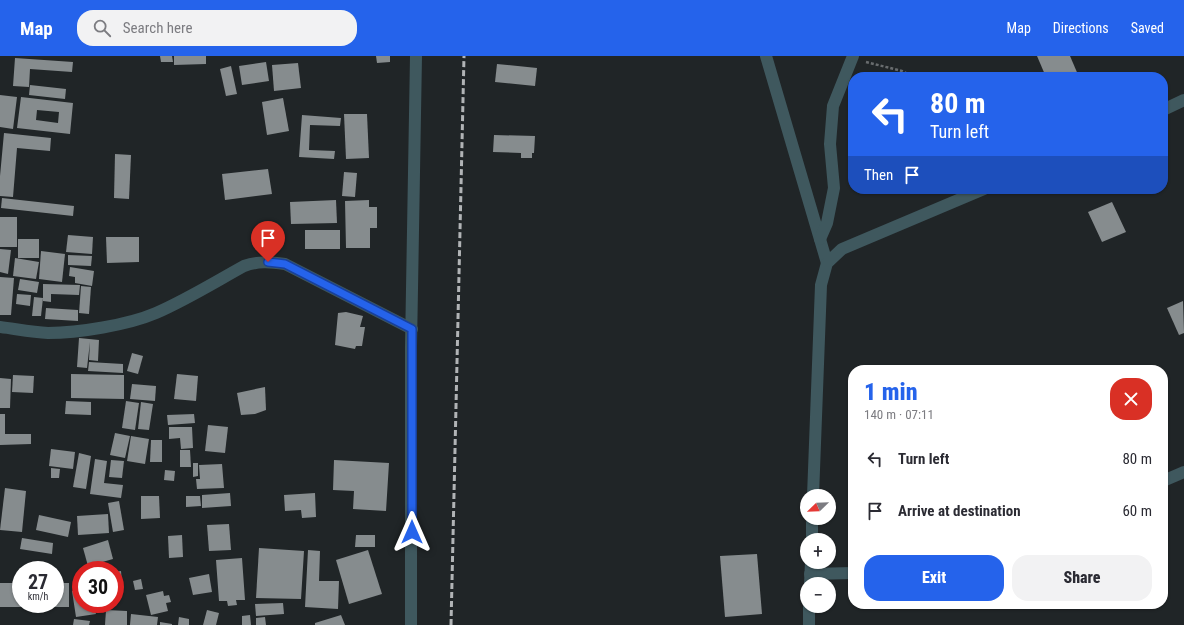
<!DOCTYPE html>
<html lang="en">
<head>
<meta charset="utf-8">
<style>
	body { margin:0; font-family:"Roboto Condensed",sans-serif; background:#f2f2f3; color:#2b2b33; height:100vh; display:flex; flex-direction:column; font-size:15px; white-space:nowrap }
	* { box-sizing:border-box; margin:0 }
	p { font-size:13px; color:#7c7c81 }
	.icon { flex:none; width:22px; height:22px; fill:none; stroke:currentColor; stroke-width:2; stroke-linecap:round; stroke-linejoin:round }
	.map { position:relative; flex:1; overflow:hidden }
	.panel { position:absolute; left:848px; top:309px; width:320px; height:244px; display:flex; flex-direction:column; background:#fff; border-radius:16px; box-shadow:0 1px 3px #0004 }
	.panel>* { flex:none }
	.guide { position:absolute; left:848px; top:16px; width:320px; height:122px; border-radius:16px; box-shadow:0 1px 3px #0004; background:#2563eb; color:#fff; overflow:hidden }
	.needle { width:26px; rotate:247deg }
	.buttons { position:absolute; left:800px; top:433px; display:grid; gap:8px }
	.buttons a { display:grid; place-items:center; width:36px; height:36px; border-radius:50%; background:#fff; box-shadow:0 1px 3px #0004; font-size:20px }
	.speed { position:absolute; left:12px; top:505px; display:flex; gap:8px; font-size:20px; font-weight:700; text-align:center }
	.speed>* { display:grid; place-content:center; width:52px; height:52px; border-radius:50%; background:#fff; box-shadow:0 1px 3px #0004; line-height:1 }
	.speed small { font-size:10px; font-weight:400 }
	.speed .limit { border:6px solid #d22; background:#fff; color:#111 }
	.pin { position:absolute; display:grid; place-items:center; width:34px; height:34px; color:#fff; margin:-41px -17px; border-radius:50% 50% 50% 0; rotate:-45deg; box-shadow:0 0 4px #0007 }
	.pin .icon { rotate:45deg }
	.me { position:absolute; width:44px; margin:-22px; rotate:0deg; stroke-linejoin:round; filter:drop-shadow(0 0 3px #0008) }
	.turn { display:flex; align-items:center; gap:14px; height:84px; padding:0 16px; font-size:18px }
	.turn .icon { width:52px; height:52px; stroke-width:2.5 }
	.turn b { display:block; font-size:28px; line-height:34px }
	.then { display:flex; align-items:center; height:38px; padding:0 16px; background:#0003; gap:8px; font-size:15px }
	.round { display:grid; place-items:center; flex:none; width:42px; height:42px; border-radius:16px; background:#f2f2f3 }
	.headline { display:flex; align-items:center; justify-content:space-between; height:68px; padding:0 16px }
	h1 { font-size:24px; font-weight:800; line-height:30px; color:#2563eb }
	.primary-button { display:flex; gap:8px; margin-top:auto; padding:8px 16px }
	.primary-button a { flex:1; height:46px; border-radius:16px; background:#2563eb; color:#fff; font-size:16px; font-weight:800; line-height:46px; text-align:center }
	.primary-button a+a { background:#f2f2f3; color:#2b2b33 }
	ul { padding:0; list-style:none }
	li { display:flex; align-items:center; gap:12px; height:52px; padding:0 16px }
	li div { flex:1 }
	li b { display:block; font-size:15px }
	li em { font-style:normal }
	header { display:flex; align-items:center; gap:24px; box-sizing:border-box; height:56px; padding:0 20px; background:#2563eb; color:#fff }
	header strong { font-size:19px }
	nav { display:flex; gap:22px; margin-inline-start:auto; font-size:14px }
	.search { width:280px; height:36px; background:#f2f2f3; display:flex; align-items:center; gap:10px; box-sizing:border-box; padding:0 14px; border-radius:16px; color:#7c7c81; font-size:15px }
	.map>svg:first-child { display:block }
</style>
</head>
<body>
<header>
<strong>Map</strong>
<div class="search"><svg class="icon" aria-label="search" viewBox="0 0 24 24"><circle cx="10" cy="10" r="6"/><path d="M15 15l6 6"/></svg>Search here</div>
<nav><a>Map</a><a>Directions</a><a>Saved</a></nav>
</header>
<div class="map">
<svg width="1184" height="569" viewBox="0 0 1184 569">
	<rect width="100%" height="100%" fill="#202527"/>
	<!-- building -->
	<g fill="#868c8e" fill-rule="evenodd">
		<path d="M160 0H172L173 6H161Z"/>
		<path d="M174 0H206V8L174 9Z"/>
		<path d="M376 0H390V6L377 7Z"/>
		<path d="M1037 0H1070L1079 21H1046Z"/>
		<path d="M15 2 73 6 72 16 30 13 29 31 13 30Z"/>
		<path d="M266 6 269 25 242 29 239 10Z"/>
		<path d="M298 7 301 32 274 35 272 9Z"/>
		<path d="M497 8 537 12 535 30 495 26Z"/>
		<path d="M231 10 237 38 226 40 220 13Z"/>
		<path d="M30 29 66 33 65 43 29 39Z"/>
		<path d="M0 39 17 41 13 73 0 71Z"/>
		<path d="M21 41 73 47 70 78 17 72ZM37 54 59 56 58 67 36 64Z"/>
		<path d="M283 42 289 75 267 79 262 46Z"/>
		<path d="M344 58H367L369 102 346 103Z"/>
		<path d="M302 59 341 62 340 70 310 69 309 94 335 95 334 103 299 101Z"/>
		<path d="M4 77 51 82 50 95 17 92 13 141 0 140V120Z"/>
		<path d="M494 79 535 80 534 97H532V102H521V97L493 96Z"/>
		<path d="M115 98 131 99 129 143 114 142Z"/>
		<path d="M268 113 272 138 225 144 222 118Z"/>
		<path d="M344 116 357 117 355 141 342 140Z"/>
		<path d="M2 142 74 150 73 160 1 152Z"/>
		<path d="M336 144 337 167 291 168 290 146Z"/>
		<path d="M369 144V151H377V172H370V192H346L345 145Z"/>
		<path d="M1112 146 1126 176 1102 186 1088 156Z"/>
		<rect x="0" y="161" width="17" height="30"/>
		<rect x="305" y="174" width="35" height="19"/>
		<path d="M68 179 93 181 92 198 66 196Z"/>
		<path d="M106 181H139V206L107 207Z"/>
		<rect x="18" y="183" width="21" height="19"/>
		<path d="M0 193 11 194 8 218 0 216Z"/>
		<path d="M41 195 65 198 62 226 39 223Z"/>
		<path d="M68 199 92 200 91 210 68 209Z"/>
		<path d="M15 202 39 206 36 223 13 220Z"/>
		<path d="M70 211 94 215 92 230 75 227V221L69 220Z"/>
		<path d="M0 221 14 222 11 259H0Z"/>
		<path d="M20 223 39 226 37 237 18 234Z"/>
		<path d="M43 228 80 229 79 239 51 238V246L43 245Z"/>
		<path d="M81 230 91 231 89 258 79 257Z"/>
		<path d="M17 238 31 239 30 250 16 248Z"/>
		<path d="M34 241 43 242 41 260H32Z"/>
		<path d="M1183 245 1184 277 1179 279 1167 252Z"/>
		<path d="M46 252 78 254V265L45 263Z"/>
		<path d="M346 256 363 260 360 271H365L362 290H356L355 293 335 289 338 257Z"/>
		<path d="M79 282 99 284 98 305 89 304 90 286 87 312 77 311Z"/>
		<path d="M132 297 143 300 138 318 127 315Z"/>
		<path d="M89 306 123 308V317L88 315Z"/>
		<path d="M71 318 124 319V343L71 342Z"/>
		<path d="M177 318 198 320 196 345 174 343Z"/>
		<path d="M13 319 34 320 33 337 12 336Z"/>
		<path d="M0 322 11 323 10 352H0Z"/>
		<path d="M132 328 156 330 155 345 130 343Z"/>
		<path d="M265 331 266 354 255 358 241 359 237 337Z"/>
		<path d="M66 345 91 346V359L65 358Z"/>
		<path d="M126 345 139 347 135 374 122 372Z"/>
		<path d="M141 346 153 348 149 374 138 373Z"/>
		<path d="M0 358H5V378H31V388L0 389Z"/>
		<path d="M194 358 195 367 168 369 167 359Z"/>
		<path d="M208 369 228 371 225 397 205 395Z"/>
		<path d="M169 371H192L193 392 181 393 180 382 169 383Z"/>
		<path d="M115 377 130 380 125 402 110 399Z"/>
		<path d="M131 380 149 383 145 408 127 405Z"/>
		<path d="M151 384H162V406H150Z"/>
		<path d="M51 393 75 396 73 413 49 410Z"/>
		<path d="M180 394H190L191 411H180Z"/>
		<path d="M79 397 91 400 86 433 73 431Z"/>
		<path d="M95 403 107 405 104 427 123 429 121 442 90 438Z"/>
		<path d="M111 404 124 405 122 422 109 421Z"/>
		<path d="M334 404 389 407 386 455 353 453 354 435 333 434Z"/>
		<path d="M193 407H198V420L193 421Z"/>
		<path d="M222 408 224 432 197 433 196 423H200L199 409Z"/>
		<path d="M51 412 60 413 59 422H51Z"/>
		<path d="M165 414 175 415 174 425 164 424Z"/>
		<path d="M5 432 26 435 22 476 0 474Z"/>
		<path d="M230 437 231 450 202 452V439Z"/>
		<path d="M315 437 316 461 302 462 301 454 285 455 284 439Z"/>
		<path d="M141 440H159L160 462 141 463Z"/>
		<path d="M186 440H200L201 450 186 451Z"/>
		<path d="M119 445 124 474 113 476 108 447Z"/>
		<path d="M108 458 109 477 78 479 77 460Z"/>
		<path d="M39 459 71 466 68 481 36 474Z"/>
		<path d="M229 468 231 494 209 495 207 469Z"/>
		<path d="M182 479 183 501 169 502 168 480Z"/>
		<path d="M356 479H375V491H355Z"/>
		<path d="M22 482 53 487 52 498 20 493Z"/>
		<path d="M108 484 113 503 88 510 83 492Z"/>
		<path d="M259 492 304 495 301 543 256 542Z"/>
		<path d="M308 494 320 495 319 525H339L338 553 305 551Z"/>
		<path d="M368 494 382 538 349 548 336 504Z"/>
		<path d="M757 498 762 558 725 561 720 500Z"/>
		<path d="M242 502 245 544H236L237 549 228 550 227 545H219L216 504Z"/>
		<path d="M121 515 123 537 115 538V516Z"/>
		<path d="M209 518 212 536 193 539 189 522Z"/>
		<path d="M141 523 143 533 135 534 133 525Z"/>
		<path d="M0 527H21V548H55V527H69V551H0Z"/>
		<path d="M81 534V548H108L109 550 94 552 96 558 76 561 72 535Z"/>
		<path d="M163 535 164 540 169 539 171 546 166 547 168 555 151 559 146 539Z"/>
		<path d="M283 547 284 558 256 560 255 548Z"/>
		<path d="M106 554 127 555V569H105Z"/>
		<path d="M207 554 219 557 216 569H203Z"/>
		<path d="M131 558 158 561 157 569H130Z"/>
		<path d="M250 559 251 569H242V560Z"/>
		<path d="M341 559 345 569H315V567Z"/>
		<path d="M179 561 189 563V569H178Z"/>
		<path d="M265 561 266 569H256V562Z"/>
		<path d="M74 563 90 565 89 569H73Z"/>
		<path d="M160 566 172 568V569H160Z"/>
	</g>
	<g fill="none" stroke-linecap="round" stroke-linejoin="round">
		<!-- path -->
		<path stroke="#686c6e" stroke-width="2.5" stroke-dasharray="3 2" stroke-linecap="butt" d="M866 6 902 15 914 21"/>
		<!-- minor -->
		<g stroke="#3f585e" stroke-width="12">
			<path d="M766 0 827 207"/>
			<path d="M1163 54 1184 44"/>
			<path d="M820 183 827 167 834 132 830 88 833 50 853 0"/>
			<path d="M0 271C16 273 32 276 48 277 78 277 128 269 156 257 186 244 215 226 244 210 258 205 270 206 285 208L412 273"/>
			<path d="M1163 425 1184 416"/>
			<path d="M813 440 821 229 827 207 842 193 984 133"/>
			<path d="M812 484V462"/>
			<path d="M810 518 853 517"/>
			<path d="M810 528 811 506"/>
			<path d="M411 569V291L416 0"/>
			<path d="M809 569V550"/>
		</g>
		<!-- rail -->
		<path stroke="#b1b4b6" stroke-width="3" stroke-dasharray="6 3" stroke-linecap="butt" d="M451 569 464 0"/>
	</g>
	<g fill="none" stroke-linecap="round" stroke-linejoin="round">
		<defs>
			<path id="route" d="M268 206 285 208 412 273V476"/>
		</defs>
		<!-- route casing -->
		<use href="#route" stroke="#184099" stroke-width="10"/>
		<!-- route -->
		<use href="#route" stroke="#2563eb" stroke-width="7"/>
	</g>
</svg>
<div class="buttons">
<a><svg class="needle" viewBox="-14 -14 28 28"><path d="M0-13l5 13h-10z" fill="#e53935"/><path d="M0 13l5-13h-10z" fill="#7c7c81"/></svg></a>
<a>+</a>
<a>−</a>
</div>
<div class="speed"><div>27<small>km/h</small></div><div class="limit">30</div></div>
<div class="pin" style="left:268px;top:206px;background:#d93025"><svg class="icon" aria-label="arrive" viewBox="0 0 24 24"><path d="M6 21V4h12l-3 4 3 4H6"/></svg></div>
<svg class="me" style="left:412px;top:476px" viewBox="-20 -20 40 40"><path d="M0-17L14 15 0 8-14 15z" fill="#2563eb" stroke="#fff" stroke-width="4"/></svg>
<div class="guide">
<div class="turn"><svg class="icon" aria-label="left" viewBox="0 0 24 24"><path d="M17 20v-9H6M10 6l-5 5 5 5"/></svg><div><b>80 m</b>Turn left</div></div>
<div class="then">Then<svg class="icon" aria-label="arrive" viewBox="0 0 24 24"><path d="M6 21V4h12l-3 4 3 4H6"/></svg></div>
</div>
<section class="panel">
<div class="headline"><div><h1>1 min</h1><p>140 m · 07:11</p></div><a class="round" style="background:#d93025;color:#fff"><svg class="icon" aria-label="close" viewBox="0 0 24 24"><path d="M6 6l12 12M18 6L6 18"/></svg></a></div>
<ul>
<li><svg class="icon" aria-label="left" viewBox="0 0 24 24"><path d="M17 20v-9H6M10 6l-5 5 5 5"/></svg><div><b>Turn left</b></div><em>80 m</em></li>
<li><svg class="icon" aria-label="arrive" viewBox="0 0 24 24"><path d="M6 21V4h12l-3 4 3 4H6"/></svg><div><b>Arrive at destination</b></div><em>60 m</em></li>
</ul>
<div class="primary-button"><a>Exit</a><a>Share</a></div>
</section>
</div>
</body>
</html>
